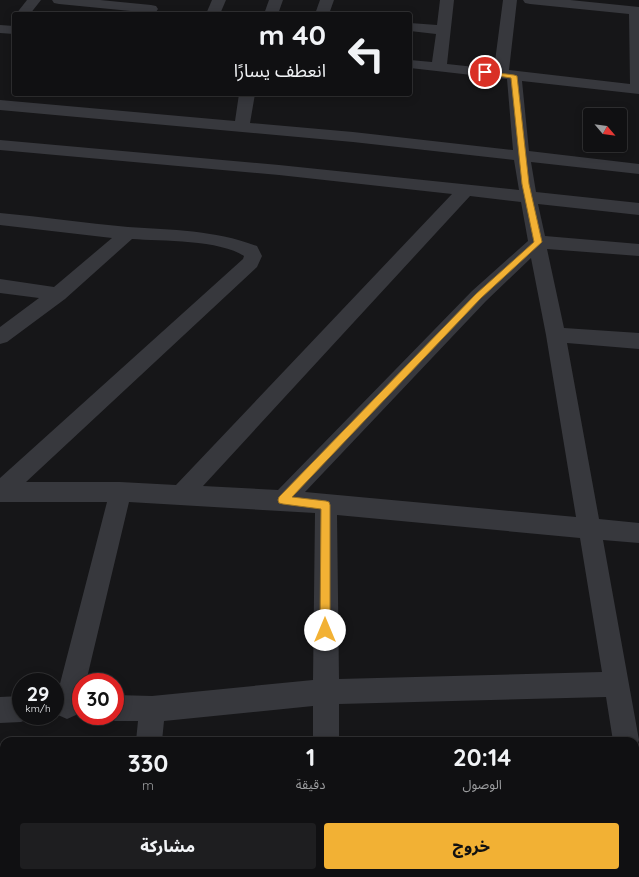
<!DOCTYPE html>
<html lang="ar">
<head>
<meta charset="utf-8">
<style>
	body { margin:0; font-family:Quicksand,"Noto Sans Arabic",sans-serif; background:#1e1e20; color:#f1f3f6; direction:rtl; height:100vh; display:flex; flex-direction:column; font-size:15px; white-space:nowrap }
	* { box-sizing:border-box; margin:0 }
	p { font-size:13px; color:#9c9d9f }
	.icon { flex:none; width:22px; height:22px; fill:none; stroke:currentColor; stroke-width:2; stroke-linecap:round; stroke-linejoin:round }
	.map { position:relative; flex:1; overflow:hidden; direction:ltr }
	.drawer { position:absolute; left:0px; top:737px; width:639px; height:140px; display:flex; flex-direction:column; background:#101012; border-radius:12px 12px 0 0; box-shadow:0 2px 10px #0003,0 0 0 1px #303032; direction:rtl }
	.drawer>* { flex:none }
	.hud { position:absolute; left:12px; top:12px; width:400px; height:84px; border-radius:4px; box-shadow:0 2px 10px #0003,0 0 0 1px #303032; direction:rtl; background:#101012; color:#f1f3f6; overflow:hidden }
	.needle { width:26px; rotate:119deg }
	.controls { position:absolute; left:583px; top:108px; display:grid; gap:8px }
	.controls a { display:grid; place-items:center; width:44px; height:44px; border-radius:4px; background:#101012; box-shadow:0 2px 10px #0003,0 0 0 1px #303032; font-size:20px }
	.speed { position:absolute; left:12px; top:673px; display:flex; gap:8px; font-size:20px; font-weight:700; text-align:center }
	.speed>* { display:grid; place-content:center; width:52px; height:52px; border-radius:50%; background:#101012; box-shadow:0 2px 10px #0003,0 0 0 1px #303032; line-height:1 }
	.speed small { font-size:10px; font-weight:400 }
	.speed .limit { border:6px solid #d22; background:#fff; color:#111 }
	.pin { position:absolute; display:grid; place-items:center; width:34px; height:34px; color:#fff; margin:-17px; border:2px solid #fff; border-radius:50%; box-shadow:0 1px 4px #0007 }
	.me { position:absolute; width:44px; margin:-22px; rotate:0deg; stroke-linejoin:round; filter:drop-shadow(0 0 3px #0008) }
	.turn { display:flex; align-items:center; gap:14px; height:84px; padding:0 20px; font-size:18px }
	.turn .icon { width:52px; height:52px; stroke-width:2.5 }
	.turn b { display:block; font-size:28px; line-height:34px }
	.eta { display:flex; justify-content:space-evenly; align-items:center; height:68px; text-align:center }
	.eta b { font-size:24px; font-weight:800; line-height:28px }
	.button { display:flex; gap:8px; margin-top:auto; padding:8px 20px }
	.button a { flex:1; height:46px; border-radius:4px; background:#f2b134; color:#111; font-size:16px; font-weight:800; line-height:46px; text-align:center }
	.button a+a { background:#1e1e20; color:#f1f3f6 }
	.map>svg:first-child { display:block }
</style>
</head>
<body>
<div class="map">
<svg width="639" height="877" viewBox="0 0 639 877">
	<rect width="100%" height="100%" fill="#161618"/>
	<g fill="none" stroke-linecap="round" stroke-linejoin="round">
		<!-- minor -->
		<g fill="#37383d" fill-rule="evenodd">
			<path d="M27 0H41L30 14H16Z"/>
			<path d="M52 0H100L151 5 156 6 158 9 156 12 151 13 59 4 54 3Z"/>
			<path d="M212 0H226L220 14H206Z"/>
			<path d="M269 0H283L278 14H264Z"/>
			<path d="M320 0H334L329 14H315Z"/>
			<path d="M440 0H454L447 64 494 69 503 0H517L509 70 630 84 629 14 530 4 525 3 523 0H570L639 7V94L522 81 529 151 639 164V174L531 162 536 192 639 203V215L538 204 545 236 639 244V256L547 249 564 328 639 333V349L567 343 599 519 639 523V543L603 540 639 740 635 750V741H613L606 697 339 704V741H313V706L164 721 162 741H136L138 721H115L106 717 115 716V695L152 696 313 680 315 513 129 502 86 682H81V701L76 715 67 719 58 715 55 703 107 502H0V478L243 259 244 256C221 240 161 241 132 239L65 299 7 342 0 344V327L39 298 0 293V279L54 287 112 238 0 225V213C43 217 85 223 128 227 173 230 214 230 257 246L262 256 257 267 26 482H120L176 485 452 194 279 175 0 150V140L279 165 519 190 514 160 353 142 0 110V100L235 121 239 94H255L250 123 353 132 513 150 507 79 410 68V60L432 62 436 34 410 31V23L437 25ZM470 196 521 202 528 241 472 291 278 490 203 486ZM531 258 546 335 576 517 305 492 486 301ZM337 515 580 538 602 672 339 679Z"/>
			<path d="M0 25 14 26V34L0 33Z"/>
			<path d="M21 696V716H31L30 718 21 722 0 723V697Z"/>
			<path d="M635 755H639V828L635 826Z"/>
			<path d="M123 873H151L150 877H122Z"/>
			<rect x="315" y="873" width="28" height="4"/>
		</g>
	</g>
	<!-- route -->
	<path fill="#f2b134" stroke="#9d7322" d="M483 71 514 75 517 76 529 184 542 242 481 298 292 497 326 501 329 502 330 505V630L329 633 325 635 321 633 320 630 321 509 283 504 279 503 278 500 279 497 476 294 534 242 522 184 511 78 485 74 482 72Z"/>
</svg>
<div class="controls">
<a><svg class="needle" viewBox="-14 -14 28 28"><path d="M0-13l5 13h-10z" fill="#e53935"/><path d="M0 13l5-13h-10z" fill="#9c9d9f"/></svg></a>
</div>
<div class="speed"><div>29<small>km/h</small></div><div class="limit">30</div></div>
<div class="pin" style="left:485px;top:72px;background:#d93025"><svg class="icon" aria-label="arrive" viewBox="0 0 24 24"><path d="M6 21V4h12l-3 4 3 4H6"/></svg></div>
<svg class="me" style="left:325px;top:630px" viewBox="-20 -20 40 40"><circle r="19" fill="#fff"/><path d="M0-13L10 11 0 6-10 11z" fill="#f2b134"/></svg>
<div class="hud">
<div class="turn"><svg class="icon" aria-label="left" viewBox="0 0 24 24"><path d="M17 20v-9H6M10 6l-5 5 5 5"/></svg><div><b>40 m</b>انعطف يسارًا</div></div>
</div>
<section class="drawer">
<div class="eta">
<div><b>20:14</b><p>الوصول</p></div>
<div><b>1</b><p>دقيقة</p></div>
<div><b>330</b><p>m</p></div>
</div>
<div class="button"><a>خروج</a><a>مشاركة</a></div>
</section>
</div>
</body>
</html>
